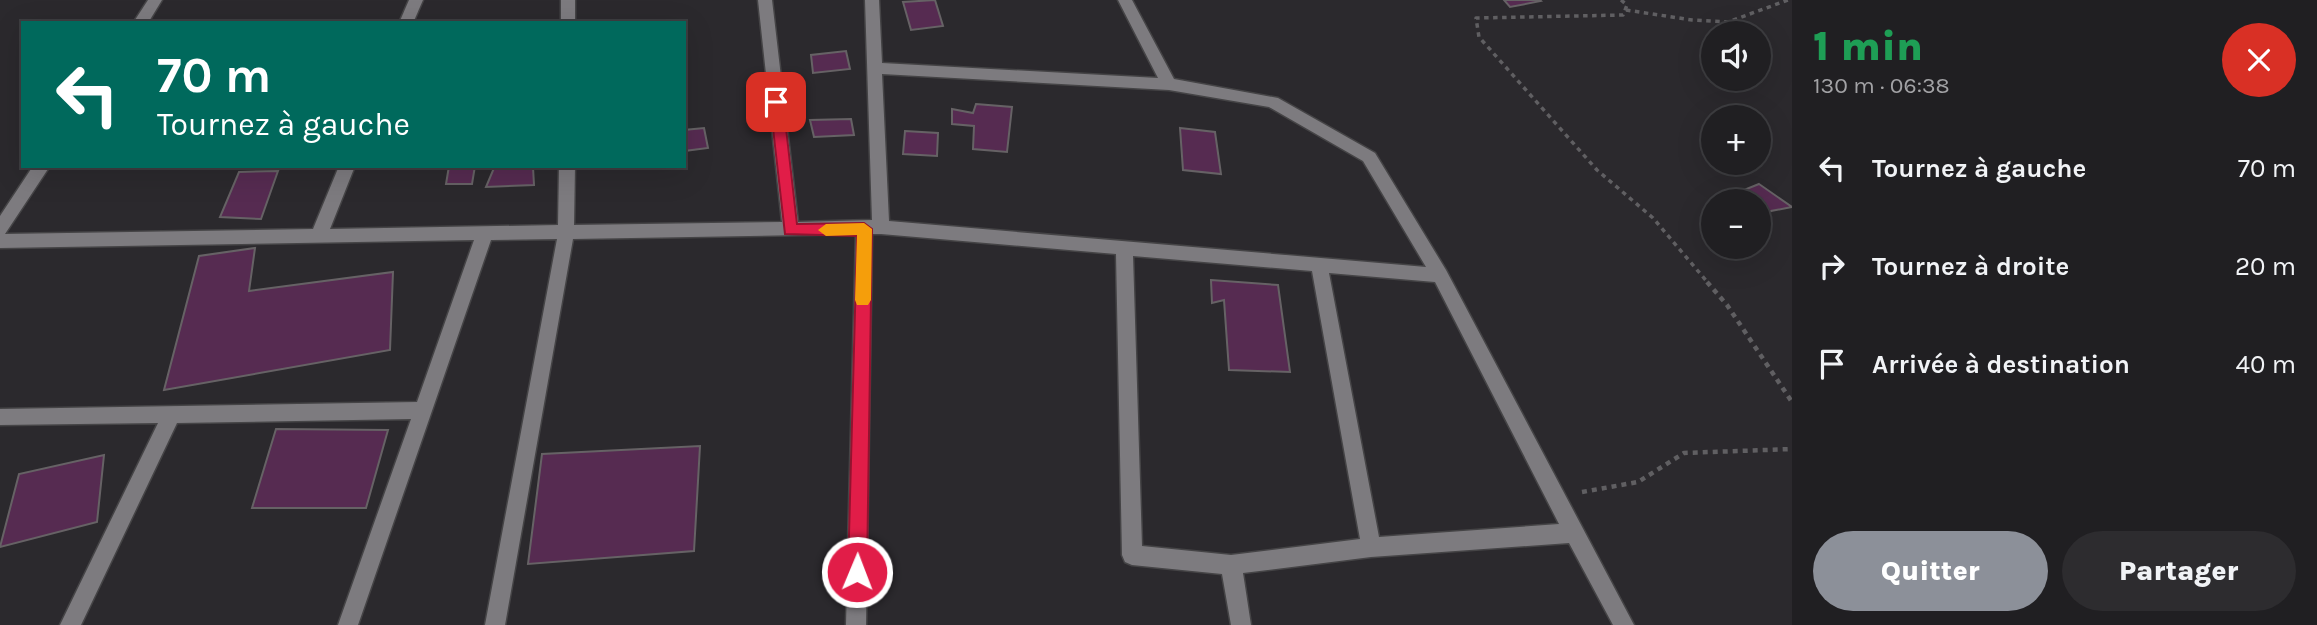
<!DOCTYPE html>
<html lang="fr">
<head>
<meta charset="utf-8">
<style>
	body { margin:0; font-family:Karla,sans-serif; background:#2d2c2f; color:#f1f3f6; height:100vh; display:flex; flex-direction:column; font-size:26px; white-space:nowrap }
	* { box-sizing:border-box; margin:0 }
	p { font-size:23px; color:#a2a2a5 }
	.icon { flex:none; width:38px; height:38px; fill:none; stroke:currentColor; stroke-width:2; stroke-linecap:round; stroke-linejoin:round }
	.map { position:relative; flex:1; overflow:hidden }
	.panel { display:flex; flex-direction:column; background:#201f22; width:525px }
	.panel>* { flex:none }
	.guide { position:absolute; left:21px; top:21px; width:665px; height:147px; border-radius:0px; box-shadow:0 7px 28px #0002,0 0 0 2px #3d3d40; background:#00695c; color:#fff; overflow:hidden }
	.fabs { position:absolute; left:1701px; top:21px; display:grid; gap:14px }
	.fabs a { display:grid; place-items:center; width:70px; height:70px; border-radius:50%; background:#201f22; box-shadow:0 7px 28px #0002,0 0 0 2px #3d3d40; font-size:35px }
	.pin { position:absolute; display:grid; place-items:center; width:60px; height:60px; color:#fff; margin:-30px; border-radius:14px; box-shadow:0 4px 10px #0006 }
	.me { position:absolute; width:77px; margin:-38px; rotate:1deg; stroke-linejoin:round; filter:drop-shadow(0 0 5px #0008) }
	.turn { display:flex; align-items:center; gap:24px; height:147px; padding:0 21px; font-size:32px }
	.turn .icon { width:91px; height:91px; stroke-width:2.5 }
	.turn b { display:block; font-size:49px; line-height:60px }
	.round { display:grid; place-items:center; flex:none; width:74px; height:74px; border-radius:37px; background:#2d2c2f }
	.head { display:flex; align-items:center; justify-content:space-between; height:119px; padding:0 21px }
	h1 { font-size:42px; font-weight:800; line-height:52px; color:#1e9e55 }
	.action { display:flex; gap:14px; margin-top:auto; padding:14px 21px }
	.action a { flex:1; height:80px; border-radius:42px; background:#8c9099; color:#fff; font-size:28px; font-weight:800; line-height:80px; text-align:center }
	.action a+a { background:#2d2c2f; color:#f1f3f6 }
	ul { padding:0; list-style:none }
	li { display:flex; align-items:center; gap:21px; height:98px; padding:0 21px }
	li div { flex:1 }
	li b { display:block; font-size:26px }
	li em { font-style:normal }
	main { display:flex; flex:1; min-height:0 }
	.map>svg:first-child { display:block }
</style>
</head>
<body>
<main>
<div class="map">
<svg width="1792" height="625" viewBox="0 0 1792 625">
	<rect width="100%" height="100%" fill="#2b292d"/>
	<!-- building -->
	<g fill="#562b51" stroke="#666265" stroke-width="2">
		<path d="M935 0 943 26 911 30 903 2Z"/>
		<path d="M1504 0H1540L1541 1 1510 7Z"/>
		<path d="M846 51 850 69 813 73 811 55Z"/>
		<path d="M976 104 1012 107 1007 152 973 149 974 126 952 124V109L973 113Z"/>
		<path d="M851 119 854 135 814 137 810 120Z"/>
		<path d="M704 128 708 148 684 151V130Z"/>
		<path d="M1180 128 1215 132 1221 174 1183 170Z"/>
		<path d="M905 131 938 133 937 156 903 154Z"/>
		<path d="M449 166H475L472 184H446Z"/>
		<path d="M533 167 534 185 486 187 494 168Z"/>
		<path d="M278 171 261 219 220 217 239 172Z"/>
		<path d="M1759 184 1792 207 1771 211 1761 221 1759 201H1735L1729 196Z"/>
		<path d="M255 248 249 291 393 272 390 350 164 390 199 256Z"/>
		<path d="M1211 280 1278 285 1290 372 1229 370 1224 300 1212 303Z"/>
		<path d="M276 429 388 430 366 508H252Z"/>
		<path d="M700 446 694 551 528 564 542 454Z"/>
		<path d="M104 455 97 522 0 547 19 474Z"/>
	</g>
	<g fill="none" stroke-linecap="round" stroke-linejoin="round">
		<defs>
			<g id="minor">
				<path d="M148 0H162L148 23H133Z"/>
				<path d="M409 0H423L413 23H399Z"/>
				<rect x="561" y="0" width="14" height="23"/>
				<path d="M758 0H772L798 222 872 220 865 0H879L882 63 1158 78 1118 0H1132L1174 79 1278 98 1375 153 1446 270 1634 625H1613L1569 543 1371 557 1243 573 1251 625H1231L1222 574 1132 565 1125 562 1122 555 1116 254 881 234H872L866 625H846L856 234 573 239 505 625H485L557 239 491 240 358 625H338L411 419 177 423 81 625H60L158 423 0 425V409L417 402 474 240 0 248V216L33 166H50L5 234 313 229 339 166H355L330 229 558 225 559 166H575L574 225 782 222ZM882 74 1169 90 1269 107 1363 161 1426 267 889 221ZM1133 256 1312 271 1360 539 1231 555 1142 546ZM1329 273 1435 282 1559 524 1379 537Z"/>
			</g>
		</defs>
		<!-- minor casing -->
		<use href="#minor" stroke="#454446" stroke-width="3"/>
		<!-- path-far1 -->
		<g stroke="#605f62" stroke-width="3.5" stroke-dasharray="4.5 4.5" stroke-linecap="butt">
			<path d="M1621 0 1627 5 1623 15 1476 18 1479 37 1597 170 1653 218 1709 284"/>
			<path d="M1626 10 1692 20 1728 22 1788 0"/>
		</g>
		<!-- path -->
		<g stroke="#605f62" stroke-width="4.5" stroke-dasharray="5 5" stroke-linecap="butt">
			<path d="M1707 282 1727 305 1792 402"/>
			<path d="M1582 492 1638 482 1684 453 1792 449"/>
		</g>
		<!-- minor -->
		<use href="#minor" fill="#7d7b7f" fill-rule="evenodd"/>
	</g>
	<!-- route -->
	<path fill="#e11d48" stroke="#92132f" stroke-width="2" d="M776 97 783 102 797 224 864 223 872 229 867 572 864 579 857 581 851 579 848 572 857 236 785 234 770 102Z"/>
	<!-- slow -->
	<path fill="#f59e0b" d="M864 223 872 229 871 300 868 305H857L855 300 857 235 826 236 818 230 826 224Z"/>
</svg>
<div class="fabs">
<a><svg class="icon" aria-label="sound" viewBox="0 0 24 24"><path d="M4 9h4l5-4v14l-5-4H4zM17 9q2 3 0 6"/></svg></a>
<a>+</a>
<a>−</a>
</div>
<div class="pin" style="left:776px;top:102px;background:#d93025"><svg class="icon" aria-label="arrive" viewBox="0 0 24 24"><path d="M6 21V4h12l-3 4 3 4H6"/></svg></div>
<svg class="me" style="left:857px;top:572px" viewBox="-20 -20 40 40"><circle r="17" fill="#e11d48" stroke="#fff" stroke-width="3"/><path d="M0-11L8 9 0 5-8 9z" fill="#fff"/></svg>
<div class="guide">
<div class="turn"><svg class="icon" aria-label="left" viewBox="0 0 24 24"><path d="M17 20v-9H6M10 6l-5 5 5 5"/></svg><div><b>70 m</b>Tournez à gauche</div></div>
</div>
</div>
<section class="panel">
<div class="head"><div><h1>1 min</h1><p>130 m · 06:38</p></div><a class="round" style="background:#d93025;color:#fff"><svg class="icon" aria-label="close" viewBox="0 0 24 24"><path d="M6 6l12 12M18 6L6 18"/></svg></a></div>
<ul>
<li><svg class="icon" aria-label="left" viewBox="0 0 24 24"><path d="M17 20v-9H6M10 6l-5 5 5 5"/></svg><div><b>Tournez à gauche</b></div><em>70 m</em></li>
<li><svg class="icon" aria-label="right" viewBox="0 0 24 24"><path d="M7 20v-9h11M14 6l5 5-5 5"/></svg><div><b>Tournez à droite</b></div><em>20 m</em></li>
<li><svg class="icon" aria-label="arrive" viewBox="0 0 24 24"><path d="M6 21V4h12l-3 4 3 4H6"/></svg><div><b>Arrivée à destination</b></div><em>40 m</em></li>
</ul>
<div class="action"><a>Quitter</a><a>Partager</a></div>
</section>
</main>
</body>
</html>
